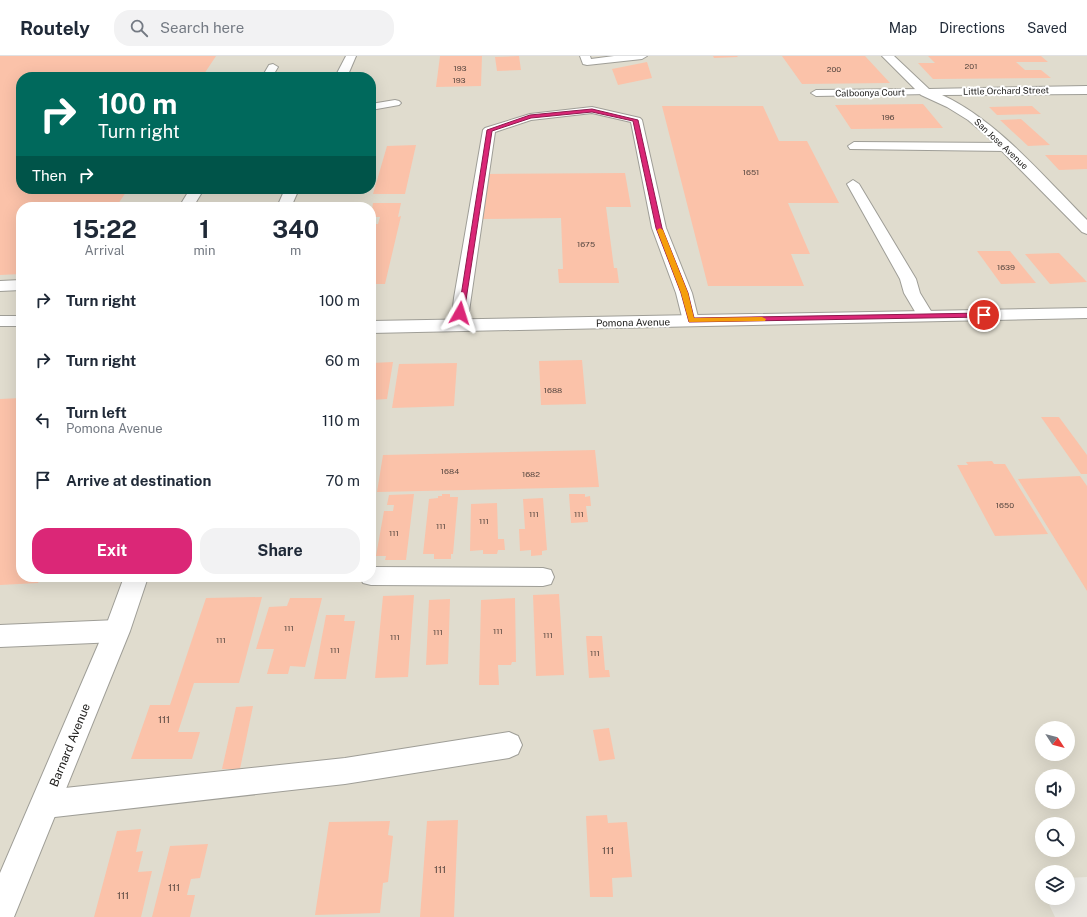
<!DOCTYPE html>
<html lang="en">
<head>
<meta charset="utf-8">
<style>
	body { margin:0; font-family:"Public Sans",sans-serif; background:#f2f2f3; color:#1f2937; height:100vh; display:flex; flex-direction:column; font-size:15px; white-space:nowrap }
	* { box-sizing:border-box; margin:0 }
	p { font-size:13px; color:#747a83 }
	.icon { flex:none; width:22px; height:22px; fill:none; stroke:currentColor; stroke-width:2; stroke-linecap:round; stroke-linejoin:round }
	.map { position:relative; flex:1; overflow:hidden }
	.side { position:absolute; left:16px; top:146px; width:360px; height:380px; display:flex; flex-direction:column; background:#fff; border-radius:16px; box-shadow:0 4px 16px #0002 }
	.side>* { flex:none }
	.banner { position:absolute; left:16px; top:16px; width:360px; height:122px; border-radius:16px; box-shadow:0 4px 16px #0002; background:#00695c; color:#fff; overflow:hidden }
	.needle { width:26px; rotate:126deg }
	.buttons { position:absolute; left:1035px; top:665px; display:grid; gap:8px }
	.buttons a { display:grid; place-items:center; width:40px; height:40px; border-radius:50%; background:#fff; box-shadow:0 4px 16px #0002; font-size:20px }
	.pin { position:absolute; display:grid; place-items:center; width:34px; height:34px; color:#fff; margin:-17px; border:2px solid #fff; border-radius:50%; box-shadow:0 1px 4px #0007 }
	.me { position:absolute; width:44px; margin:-22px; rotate:6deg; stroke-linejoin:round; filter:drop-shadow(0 0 3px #0008) }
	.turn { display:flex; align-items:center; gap:14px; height:84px; padding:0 16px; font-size:18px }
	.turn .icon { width:52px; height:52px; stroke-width:2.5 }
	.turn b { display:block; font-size:28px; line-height:34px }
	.then { display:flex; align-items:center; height:38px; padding:0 16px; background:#0003; gap:8px; font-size:15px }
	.eta { display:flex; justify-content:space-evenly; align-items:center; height:68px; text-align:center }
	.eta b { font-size:24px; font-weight:700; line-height:28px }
	.action { display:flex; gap:8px; margin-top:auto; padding:8px 16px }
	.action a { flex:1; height:46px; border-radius:16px; background:#db2777; color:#fff; font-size:16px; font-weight:700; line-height:46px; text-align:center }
	.action a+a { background:#f2f2f3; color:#1f2937 }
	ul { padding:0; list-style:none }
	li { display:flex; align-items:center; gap:12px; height:60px; padding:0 16px }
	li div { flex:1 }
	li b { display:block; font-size:15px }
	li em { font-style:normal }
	header { display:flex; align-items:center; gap:24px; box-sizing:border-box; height:56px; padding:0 20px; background:#fff; border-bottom:1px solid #e0e1e3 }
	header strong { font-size:19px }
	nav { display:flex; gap:22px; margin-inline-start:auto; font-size:14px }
	.search { width:280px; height:36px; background:#f2f2f3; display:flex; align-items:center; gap:10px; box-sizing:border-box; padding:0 14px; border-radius:16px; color:#747a83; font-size:15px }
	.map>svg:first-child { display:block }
</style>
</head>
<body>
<header>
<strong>Routely</strong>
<div class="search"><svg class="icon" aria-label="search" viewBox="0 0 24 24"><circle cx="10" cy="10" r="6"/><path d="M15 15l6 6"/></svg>Search here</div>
<nav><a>Map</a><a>Directions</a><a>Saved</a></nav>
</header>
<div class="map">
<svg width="1087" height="861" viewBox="0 0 1087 861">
	<rect width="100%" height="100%" fill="#e9e7e0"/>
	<!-- built -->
	<path fill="#e0dcce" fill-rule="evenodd" d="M0 0H1087V821L1068 822V816H1042V823H1038L1042 832V842H1046L1055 861H0ZM21 21H371V133H21ZM21 151H371V521H21ZM1042 672H1068V698H1042ZM1042 720H1068V746H1042ZM1042 768H1068V794H1042Z"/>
	<!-- building -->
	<g fill="#fbc2a9">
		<path d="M0 0H216L202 21H21V133H128L116 151H21V218L0 219Z"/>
		<path d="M440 0H482L481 30 436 31Z"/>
		<path d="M519 0 521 14 497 15 495 1Z"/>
		<path d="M713 0H737L738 1 714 2Z"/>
		<path d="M782 0H865L890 27 802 28Z"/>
		<path d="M928 0H1041L1048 6H1016L1025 14H1041L1051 22 933 23 918 7H935Z"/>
		<path d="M647 6 652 22 618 29 612 13Z"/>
		<path d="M923 48 943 72 851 73 835 49Z"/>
		<path d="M662 50H763L779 85H807L839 147H788L810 198H791L804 230H708Z"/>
		<path d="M1032 50 1041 58 997 59 989 51Z"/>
		<path d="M1021 63 1050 89 1028 90 1000 64Z"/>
		<path d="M416 89 405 138H373L387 90Z"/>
		<path d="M1045 99H1087V113L1059 114Z"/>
		<path d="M625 117 631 151H606L614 212H617L619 227H559L558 213H563L561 162 481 163 485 118Z"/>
		<path d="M373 147H401L398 161 401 160 385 228H371V168H378L380 161H371Z"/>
		<path d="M977 195H1010L1036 227 1001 228Z"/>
		<path d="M1059 197 1087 226 1050 228 1025 198Z"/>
		<path d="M582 304 586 348 541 349 539 305Z"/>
		<path d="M393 306 387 343 371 344V307Z"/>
		<path d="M457 307 454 350 392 352 399 308Z"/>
		<path d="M21 342V521H41L38 527 0 529V343Z"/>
		<path d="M1041 361H1059L1087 399V418H1081Z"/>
		<path d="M595 394 599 431 377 436 383 399Z"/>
		<path d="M992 405 994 408H1005L1048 478 995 480 957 409H968L966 406Z"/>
		<path d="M1080 420 1087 430V535L1018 423Z"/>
		<path d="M414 438 406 504H385L386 500H376L384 455H393L394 449H387L389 439Z"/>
		<path d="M442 438H450V441H458L453 498H451V503H434V498H423L429 443 438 442V440H442Z"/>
		<path d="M569 438H585V441L590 440 591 450H586L588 466 571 467Z"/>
		<path d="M543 442 547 494 542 495V499L531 500V494L520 495 519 473H525L523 443Z"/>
		<path d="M497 447 498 483H504L505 494H498L497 498H483V494L470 495 471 448Z"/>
		<path d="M559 538 564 619 536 620 533 539Z"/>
		<path d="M414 539 408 621 375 622 383 540Z"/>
		<path d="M262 541 239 627H194L178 676H200L192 703H131L150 649H170L206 542Z"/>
		<path d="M290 542H322L305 611 290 610 288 618H267L274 593H256L269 551 287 550Z"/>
		<path d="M515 542 516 606H512L511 609H498L499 629H479L481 544Z"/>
		<path d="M450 543 448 608 426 609 429 544Z"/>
		<path d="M326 559H345L344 565H355L346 623H314Z"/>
		<path d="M586 580H602L605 614H609L610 621 589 622Z"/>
		<path d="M253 650 240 713H222L236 651Z"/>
		<path d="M609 672 615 703 599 705 593 674Z"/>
		<path d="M607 759 608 767 627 766 632 821 612 822 613 841H590L586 760Z"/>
		<path d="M458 764 454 861H420L427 765Z"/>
		<path d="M390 765 388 779 393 780 388 826 383 827 380 857 315 859 329 766Z"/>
		<path d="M141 773 136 796 143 795 138 816 152 815 141 861H94L117 775Z"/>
		<path d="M208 788 200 822 191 823 187 839H195L190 861H152L170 790Z"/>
	</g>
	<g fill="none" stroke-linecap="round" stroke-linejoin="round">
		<defs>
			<g id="lane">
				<path d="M580 0H590L591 3 614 0H647L642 3 587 9 583 8Z"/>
				<path d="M273 8 278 11 272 21H262L269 9Z"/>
				<path d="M925 33 930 36 929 38 816 40 811 37 816 34Z"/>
				<path d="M395 44 399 45 401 47 399 49 371 54V48Z"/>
				<path d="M592 51 640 62 642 64 666 172 692 237 699 265 697 269 691 270 685 269 683 265 676 237 652 172 631 66 592 57 531 64 495 76 467 269 465 273 459 274 453 273 451 269 454 242 483 74 485 72 530 58Z"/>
				<path d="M854 86 1005 87 1011 91 1005 95 850 93 848 90Z"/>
				<path d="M853 124 859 128 916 223 920 237 934 260 932 264 926 265 920 264 904 237 900 223 847 128Z"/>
				<path d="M190 133H204L193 151H179Z"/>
				<path d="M21 224V234L0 235V225Z"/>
				<rect x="0" y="260" width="21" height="10"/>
				<path d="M371 511 543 512 551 514 554 521 551 528 543 530 371 529 363 527 360 521H371Z"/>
				<path d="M117 564 125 568 129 575 125 582 117 586 0 591V569Z"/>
				<path d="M509 676 518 680 522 689 518 698 509 702 345 728 46 762 36 758 32 748 36 738 46 734 345 702Z"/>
			</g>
			<g id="street">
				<path d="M346 0H356L347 21H335Z"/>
				<path d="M882 0H894L929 33 1087 30V38L942 39C998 65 1044 121 1087 164V178L1082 176 987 80 968 64 947 51 921 39Z"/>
				<path d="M285 133H299L291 151H277Z"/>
				<path d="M1087 252V262L371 277V265Z"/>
				<path d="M124 521H148L130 575 14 861H0V817L104 575Z"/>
			</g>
		</defs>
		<!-- lane casing -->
		<use href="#lane" stroke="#9f9e97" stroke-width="2"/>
		<!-- street casing -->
		<use href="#street" stroke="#9f9e97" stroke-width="2"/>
		<!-- lane -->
		<use href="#lane" fill="#fff" fill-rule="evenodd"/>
		<!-- street -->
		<use href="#street" fill="#fff" fill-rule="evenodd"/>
	</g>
	<!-- route -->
	<path fill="#db2777" stroke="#8e194d" d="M592 53 638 64 662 172 688 237 694 262 984 257 988 259 984 261 689 266 681 237 656 172 633 65 592 56 531 62 492 75 464 257 458 259 487 74 530 59Z"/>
	<!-- slow -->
	<path fill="#f59e0b" d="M660 172 663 174 688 237 694 262 762 261 766 263 765 265 689 266 681 237 657 174Z"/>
	<g text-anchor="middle" stroke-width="4" stroke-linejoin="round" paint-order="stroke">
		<!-- number labels -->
		<g font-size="8" fill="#584841">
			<text x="971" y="13">201</text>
			<text x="460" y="15">193</text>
			<text x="834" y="16">200</text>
			<text x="459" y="27">193</text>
			<text x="888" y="64">196</text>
			<text x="751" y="119">1651</text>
			<text x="586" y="191">1675</text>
			<text x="1006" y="214">1639</text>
			<text x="553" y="337">1688</text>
			<text x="450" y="418">1684</text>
			<text x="531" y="421">1682</text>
			<text x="1005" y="452">1650</text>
			<text x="534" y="461">111</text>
			<text x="579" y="461">111</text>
			<text x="484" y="468">111</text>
			<text x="441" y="473">111</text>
			<text x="394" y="480">111</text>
			<text x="289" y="575">111</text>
			<text x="498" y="578">111</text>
			<text x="438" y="579">111</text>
			<text x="548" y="582">111</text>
			<text x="395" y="584">111</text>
			<text x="221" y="587">111</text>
			<text x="335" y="597">111</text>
			<text x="595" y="600">111</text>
		</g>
		<!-- far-street labels -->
		<g font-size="9" fill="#21201e" stroke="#fff">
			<text transform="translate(1006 35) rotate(-1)" y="3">Little Orchard Street</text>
			<text transform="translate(870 37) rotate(-1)" y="3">Calboonya Court</text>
			<text transform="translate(1001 88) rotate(43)" y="3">San Jose Avenue</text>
		</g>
		<!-- street labels -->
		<g font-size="10" fill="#21201e" stroke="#fff">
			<text transform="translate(633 266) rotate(-1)" y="4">Pomona Avenue</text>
		</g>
		<!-- near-number labels -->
		<g font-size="10" fill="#584841">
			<text x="164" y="667">111</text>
			<text x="608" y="798">111</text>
			<text x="440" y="817">111</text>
			<text x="174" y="835">111</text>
			<text x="123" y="843">111</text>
		</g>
		<!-- near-street labels -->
		<g font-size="12" fill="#21201e" stroke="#fff">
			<text transform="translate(70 689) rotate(-68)" y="4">Barnard Avenue</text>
		</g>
	</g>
</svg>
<div class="buttons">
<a><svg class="needle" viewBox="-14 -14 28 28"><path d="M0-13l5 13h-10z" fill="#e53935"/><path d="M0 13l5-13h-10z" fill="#747a83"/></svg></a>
<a><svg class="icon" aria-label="sound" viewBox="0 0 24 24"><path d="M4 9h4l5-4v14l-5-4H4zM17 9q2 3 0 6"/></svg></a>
<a><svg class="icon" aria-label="search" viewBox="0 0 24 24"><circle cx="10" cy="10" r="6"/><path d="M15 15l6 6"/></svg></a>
<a><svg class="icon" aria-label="layers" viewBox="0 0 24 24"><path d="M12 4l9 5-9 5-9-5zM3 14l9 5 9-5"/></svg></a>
</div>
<div class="pin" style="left:984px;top:259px;background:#d93025"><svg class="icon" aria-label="arrive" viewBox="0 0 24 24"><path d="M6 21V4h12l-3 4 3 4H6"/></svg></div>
<svg class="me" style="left:460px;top:257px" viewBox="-20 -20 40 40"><path d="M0-17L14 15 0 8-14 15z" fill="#db2777" stroke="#fff" stroke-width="4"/></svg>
<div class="banner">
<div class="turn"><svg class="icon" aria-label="right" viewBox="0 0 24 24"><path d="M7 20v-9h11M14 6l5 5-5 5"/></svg><div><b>100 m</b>Turn right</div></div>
<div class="then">Then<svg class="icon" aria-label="right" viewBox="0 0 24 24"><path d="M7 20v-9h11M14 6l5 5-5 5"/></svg></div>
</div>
<section class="side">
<div class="eta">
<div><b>15:22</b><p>Arrival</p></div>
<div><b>1</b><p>min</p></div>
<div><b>340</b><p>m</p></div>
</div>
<ul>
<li><svg class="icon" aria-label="right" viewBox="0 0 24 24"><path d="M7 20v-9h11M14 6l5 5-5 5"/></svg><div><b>Turn right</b></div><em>100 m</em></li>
<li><svg class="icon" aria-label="right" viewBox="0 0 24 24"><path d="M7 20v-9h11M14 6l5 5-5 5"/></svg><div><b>Turn right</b></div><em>60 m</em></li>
<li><svg class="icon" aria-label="left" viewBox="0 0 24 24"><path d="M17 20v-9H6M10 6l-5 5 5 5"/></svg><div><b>Turn left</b><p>Pomona Avenue</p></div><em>110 m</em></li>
<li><svg class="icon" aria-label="arrive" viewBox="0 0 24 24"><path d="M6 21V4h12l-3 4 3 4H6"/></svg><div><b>Arrive at destination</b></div><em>70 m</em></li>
</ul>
<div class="action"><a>Exit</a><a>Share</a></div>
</section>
</div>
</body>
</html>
